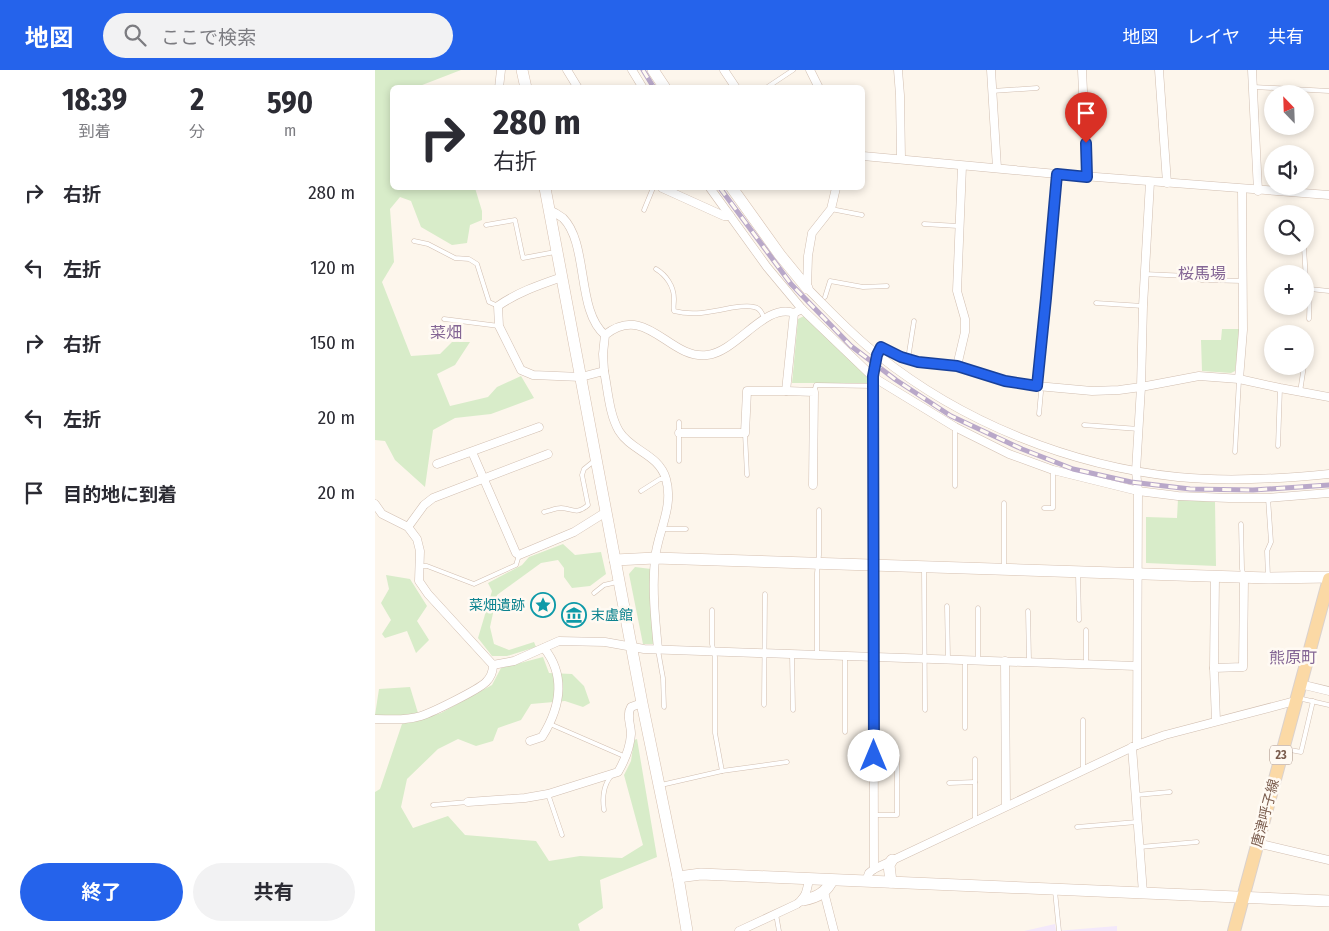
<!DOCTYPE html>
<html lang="ja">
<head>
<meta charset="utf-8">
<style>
	body { margin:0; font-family:"Fira Sans Condensed","Noto Sans JP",sans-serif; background:#f2f2f3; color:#2b2b33; height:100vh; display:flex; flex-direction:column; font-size:19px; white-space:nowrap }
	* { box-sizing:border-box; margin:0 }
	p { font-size:16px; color:#7c7c81 }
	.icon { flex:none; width:28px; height:28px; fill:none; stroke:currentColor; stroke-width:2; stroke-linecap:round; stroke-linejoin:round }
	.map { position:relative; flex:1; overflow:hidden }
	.sheet { display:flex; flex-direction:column; background:#fff; width:375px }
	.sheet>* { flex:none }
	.hud { position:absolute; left:15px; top:15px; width:475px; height:105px; border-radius:8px; box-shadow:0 2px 8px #0003; background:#fff; color:#2b2b33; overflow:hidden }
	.needle { width:32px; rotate:337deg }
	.fabs { position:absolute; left:889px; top:15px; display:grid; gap:10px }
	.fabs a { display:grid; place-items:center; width:50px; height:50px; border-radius:50%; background:#fff; box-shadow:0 2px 8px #0003; font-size:25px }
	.pin { position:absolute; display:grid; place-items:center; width:42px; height:42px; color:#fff; margin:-51px -21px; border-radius:50% 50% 50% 0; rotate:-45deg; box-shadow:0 0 5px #0007 }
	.pin .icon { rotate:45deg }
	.me { position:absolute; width:55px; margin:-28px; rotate:0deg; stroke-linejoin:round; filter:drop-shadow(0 0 4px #0008) }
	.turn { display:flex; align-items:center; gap:18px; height:105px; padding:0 20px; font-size:22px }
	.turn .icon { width:65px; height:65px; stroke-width:2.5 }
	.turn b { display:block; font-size:35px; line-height:42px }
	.eta { display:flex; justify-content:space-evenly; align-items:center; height:85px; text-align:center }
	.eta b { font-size:30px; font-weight:700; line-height:35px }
	.cta { display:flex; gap:10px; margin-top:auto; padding:10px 20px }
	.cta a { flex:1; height:58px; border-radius:30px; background:#2563eb; color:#fff; font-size:20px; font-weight:700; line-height:58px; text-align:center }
	.cta a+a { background:#f2f2f3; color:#2b2b33 }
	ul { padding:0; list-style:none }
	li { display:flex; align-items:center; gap:15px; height:75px; padding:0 20px }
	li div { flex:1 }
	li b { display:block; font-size:19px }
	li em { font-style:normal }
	header { display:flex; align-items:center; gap:30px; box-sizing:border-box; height:70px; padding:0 25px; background:#2563eb; color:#fff }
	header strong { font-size:24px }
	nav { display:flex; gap:28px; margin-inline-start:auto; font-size:18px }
	.search { width:350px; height:45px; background:#f2f2f3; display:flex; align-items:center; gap:12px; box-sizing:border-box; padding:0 18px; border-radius:28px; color:#7c7c81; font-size:19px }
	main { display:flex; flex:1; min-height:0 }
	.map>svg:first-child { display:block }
</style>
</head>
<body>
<header>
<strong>地図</strong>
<div class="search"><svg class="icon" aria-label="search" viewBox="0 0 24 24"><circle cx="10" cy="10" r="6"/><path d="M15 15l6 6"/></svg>ここで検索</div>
<nav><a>地図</a><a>レイヤ</a><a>共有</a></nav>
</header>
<main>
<section class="sheet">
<div class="eta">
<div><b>18:39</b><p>到着</p></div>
<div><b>2</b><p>分</p></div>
<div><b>590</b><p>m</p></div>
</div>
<ul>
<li><svg class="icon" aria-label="right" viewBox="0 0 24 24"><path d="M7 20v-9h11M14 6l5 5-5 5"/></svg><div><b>右折</b></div><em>280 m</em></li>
<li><svg class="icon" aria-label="left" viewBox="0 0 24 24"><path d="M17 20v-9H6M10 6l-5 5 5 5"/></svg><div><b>左折</b></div><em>120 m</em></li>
<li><svg class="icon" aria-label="right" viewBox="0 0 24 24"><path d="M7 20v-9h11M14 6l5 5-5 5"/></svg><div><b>右折</b></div><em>150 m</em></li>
<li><svg class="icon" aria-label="left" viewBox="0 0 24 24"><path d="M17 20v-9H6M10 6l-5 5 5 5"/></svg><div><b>左折</b></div><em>20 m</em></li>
<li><svg class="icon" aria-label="arrive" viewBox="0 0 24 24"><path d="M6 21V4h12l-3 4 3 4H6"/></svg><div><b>目的地に到着</b></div><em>20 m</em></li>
</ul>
<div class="cta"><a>終了</a><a>共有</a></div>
</section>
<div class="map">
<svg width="954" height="861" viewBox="0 0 954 861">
	<rect width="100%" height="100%" fill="#fdf6ec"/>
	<!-- education -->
	<path fill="#f3e8fa" d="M680 854 681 861 742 856V861H649Z"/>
	<!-- green -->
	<g fill="#d8ecc9">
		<path d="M0 0H86L42 17 18 18V118H100L107 141V150L95 155 92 173 77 175 46 157 36 131 25 127 15 139 19 192 7 212 36 286 65 284 77 272H95L80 295 62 304 75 336 113 327 122 317 146 306 159 328 116 344 80 348 58 360 50 417 20 390 10 371 0 370Z"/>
		<path d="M429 246 494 307V313H417L423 249Z"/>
		<path d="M847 259H865L860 301 856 303 827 301 826 270H846Z"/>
		<path d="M803 429 840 432 841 496 771 493V447L802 448Z"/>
		<path d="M188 474 200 485 226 482 231 504 215 516 197 518 189 507V498L183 490 166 493 122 525 115 557 119 574 134 580 159 572 161 577 132 586H117L103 568 117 521 113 513 147 495 154 487Z"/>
		<path d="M260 497 276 499 275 531 279 574H268L254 504Z"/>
		<path d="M11 505 35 509 52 536 42 551 54 570 41 583 32 561 10 568 7 564 16 550 6 533 14 519Z"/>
		<path d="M168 587 174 603 197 604 209 616 215 633 208 637 190 631 156 634 146 650 123 658 118 671 101 676 83 669 63 679 32 709 26 737 38 758 73 746 90 765 161 771 174 791 205 786 247 788 268 775 249 705 256 691 259 670 262 669 282 787 225 810 228 838 203 854 205 861H0V722L5 719 27 654 66 643 117 615 126 598Z"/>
		<path d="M35 617 43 643 28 646 0 645 4 619Z"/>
	</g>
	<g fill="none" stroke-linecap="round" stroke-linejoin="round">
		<defs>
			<g id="lane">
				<path d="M879 17 954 21"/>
				<path d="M391 18 418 0"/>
				<path d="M617 21 662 18"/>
				<path d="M456 139 487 145"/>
				<path d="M269 140 278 118"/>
				<path d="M549 154 583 156"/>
				<path d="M111 155 140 150 148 188 180 182"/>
				<path d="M39 171 53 174 80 188 94 189 102 194 114 232 123 236"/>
				<path d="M929 177 931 211 935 219 954 221"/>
				<path d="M281 199C291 205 299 216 299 229 299 234 298 237 299 241 318 246 336 242 355 238 362 237 372 235 379 237 385 238 387 243 389 248"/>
				<path d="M769 204 814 206 827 210 868 211"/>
				<path d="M450 227 455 211 488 217 512 216"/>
				<path d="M721 233 768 236"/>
				<path d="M69 249 124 256"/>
				<path d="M934 249 935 219"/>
				<path d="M533 289 539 251"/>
				<path d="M663 317 666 322 664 344"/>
				<path d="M439 322 441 315 498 316"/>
				<path d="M925 322 929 296"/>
				<path d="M709 355 764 359"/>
				<path d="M580 357V416"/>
				<path d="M370 363 372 405"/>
				<path d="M903 376 905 318"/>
				<path d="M860 382 864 310"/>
				<path d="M304 391V352"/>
				<path d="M266 421 285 409H290"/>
				<path d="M893 428 896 472 892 481 893 507"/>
				<path d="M629 433V498"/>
				<path d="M669 438H678V400"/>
				<path d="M169 442C174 441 181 438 186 438 199 439 201 445 213 435L207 405 209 399 219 391"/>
				<path d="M866 454 867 499 869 507"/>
				<path d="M286 459H311"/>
				<path d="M45 496H52L99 514 141 495 144 485"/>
				<path d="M549 499 550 640"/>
				<path d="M703 504 704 550"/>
				<path d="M219 523 229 515 242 512"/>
				<path d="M572 536 573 589"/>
				<path d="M603 538V590"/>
				<path d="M337 540V574L340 587V663L347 701"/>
				<path d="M653 541 654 591"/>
				<path d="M711 560V594"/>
				<path d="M283 580 288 608 289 637"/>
				<path d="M417 584 418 640"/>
				<path d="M442 585V503L444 485V440"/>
				<path d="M470 586V662"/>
				<path d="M590 590V658"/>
				<path d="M923 628 954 635"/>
				<path d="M389 635 390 524"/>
				<path d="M708 650V700"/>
				<path d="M175 654 251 687"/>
				<path d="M910 679 926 682 938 631"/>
				<path d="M600 689V751"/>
				<path d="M574 713 600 712"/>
				<path d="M286 715 347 701 412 692"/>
				<path d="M173 724 187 765"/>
				<path d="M761 725 795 722"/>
				<path d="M58 735 93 732"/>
				<path d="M229 740C227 727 228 716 236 706"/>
				<path d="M500 745H522V687"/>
				<path d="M702 757 762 752"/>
				<path d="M765 777 822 772"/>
				<path d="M680 821 684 861"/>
				<path d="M401 844 404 861"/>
			</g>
			<g id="street">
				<path d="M192 0 203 18"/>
				<path d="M257 0 268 18"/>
				<path d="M349 0 361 18"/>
				<path d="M435 0 444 18"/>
				<path d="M523 0 525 25 526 89"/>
				<path d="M616 0 622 98"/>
				<path d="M707 0 712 107"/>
				<path d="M784 0 792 113"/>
				<path d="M877 0 883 121"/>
				<path d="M124 18 126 0"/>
				<path d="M488 86 682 104 954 125"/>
				<path d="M287 118 349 146H355"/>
				<path d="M335 118 392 197 427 239 498 307 580 357 634 384 678 400 763 421 803 426 854 428H893L954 423"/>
				<path d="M461 118 456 139 437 163 433 186 432 218C455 241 477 265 503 285 588 353 696 396 803 407 854 412 904 409 954 404"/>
				<path d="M174 140C179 142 184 145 188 148 214 174 201 241 230 265"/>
				<path d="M187 207C164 215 143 222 123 236L124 256 146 300 158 305 206 307 229 301 228 284 230 265C272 232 294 290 332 285 362 282 390 232 419 243L427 239"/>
				<path d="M582 296 590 262V249L582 221 587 96"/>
				<path d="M229 301C233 320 234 344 244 361 256 381 284 384 291 409 299 437 283 461 280 488 277 519 280 549 283 579"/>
				<path d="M864 309 868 260 867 119"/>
				<path d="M662 316 671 228 682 104"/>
				<path d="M411 321 439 322 438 415"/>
				<path d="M304 363H370L372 321H411L419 243"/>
				<path d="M97 382 141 483 144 485 199 462 231 442"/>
				<path d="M62 394 164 357"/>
				<path d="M0 434 7 444 33 457 42 469 45 481 44 511 53 524 118 595C118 602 116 607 111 612 103 620 58 642 46 646 31 651 15 649 0 649"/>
				<path d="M33 457 49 435 58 428 173 384"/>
				<path d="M630 591 631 736"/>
				<path d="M118 595 139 591 184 571 230 572 269 579 761 596"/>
				<path d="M839 598 840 507"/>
				<path d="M925 614 954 621"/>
				<path d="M841 651 839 598 868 597 869 508"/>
				<path d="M155 671 167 667C185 638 192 607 169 578"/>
				<path d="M762 675 763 421 761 401 766 317 768 236 775 112"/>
				<path d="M757 677 768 823"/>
				<path d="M93 732 150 728 173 724 243 702C250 690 255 679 256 664 256 655 251 645 256 637L267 633"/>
				<path d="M882 773 954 790"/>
				<path d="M499 799 498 307 502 285 506 277 526 287 543 292 582 296 631 311 662 316 717 321 744 320 766 317 824 306 864 309 905 318 954 327"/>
				<path d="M491 811 494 803 499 799 762 675 790 665 920 631"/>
				<path d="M449 822 459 861"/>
				<path d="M364 861 422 834C431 828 432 820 434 809"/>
			</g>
			<g id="secondary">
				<path d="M147 0 151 18"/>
				<path d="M278 0 290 18"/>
				<path d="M170 118 267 633 303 807 312 861"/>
				<path d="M357 118 405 185 432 218"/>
				<path d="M240 490 280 488 893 508 954 507"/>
				<path d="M303 807 326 804 954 831"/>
				<path d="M516 812 514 795 517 790"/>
				<path d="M428 830C441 828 452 822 457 810"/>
			</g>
			<path id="primary" d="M859 861 954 509"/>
		</defs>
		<!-- lane casing -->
		<use href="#lane" stroke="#d1beb0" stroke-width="5"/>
		<!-- street casing -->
		<use href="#street" stroke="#d1beb0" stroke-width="9"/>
		<!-- secondary casing -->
		<use href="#secondary" stroke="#d6c0b0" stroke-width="12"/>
		<!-- primary casing -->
		<use href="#primary" stroke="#dad1cd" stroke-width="14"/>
		<!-- lane -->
		<use href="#lane" stroke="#fff" stroke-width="4"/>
		<!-- street -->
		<use href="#street" stroke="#fff" stroke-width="8"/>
		<!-- secondary -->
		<use href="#secondary" stroke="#fff" stroke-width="11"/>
		<!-- primary -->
		<use href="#primary" stroke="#fbd9a5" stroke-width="12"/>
		<defs>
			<g id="rail">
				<path d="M268 0 279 18"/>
				<path d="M345 118 416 214 476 276 521 310 576 346 647 379 698 399 756 412 815 419 878 420 954 415"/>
			</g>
		</defs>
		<!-- rail casing -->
		<use href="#rail" stroke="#b9a8c9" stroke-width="5"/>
		<!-- rail -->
		<use href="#rail" stroke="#fffaf3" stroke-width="3" stroke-dasharray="9" stroke-linecap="butt"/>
	</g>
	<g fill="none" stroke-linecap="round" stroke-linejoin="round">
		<defs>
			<path id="route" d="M499 686 498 306 502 285 506 277 526 287 543 292 582 296 630 311 662 316 671 228 682 104 712 107 711 73"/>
		</defs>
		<!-- route casing -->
		<use href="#route" stroke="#184099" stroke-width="12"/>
		<!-- route -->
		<use href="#route" stroke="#2563eb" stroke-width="9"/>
	</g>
	<!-- icons -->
	<defs>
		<symbol id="sight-ring" viewBox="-11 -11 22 22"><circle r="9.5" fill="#fffaf3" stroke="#0f9aa8" stroke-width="1.5"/><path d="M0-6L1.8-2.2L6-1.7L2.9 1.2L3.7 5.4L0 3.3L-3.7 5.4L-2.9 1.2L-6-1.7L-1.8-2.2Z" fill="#0f9aa8"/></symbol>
		<symbol id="museum-ring" viewBox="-11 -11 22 22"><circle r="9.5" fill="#fffaf3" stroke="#0f9aa8" stroke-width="1.5"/><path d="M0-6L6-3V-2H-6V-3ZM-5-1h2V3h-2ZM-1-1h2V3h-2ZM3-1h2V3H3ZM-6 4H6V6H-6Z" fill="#0f9aa8"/></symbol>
	</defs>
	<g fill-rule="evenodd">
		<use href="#sight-ring" x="154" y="521" width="28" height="28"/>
		<use href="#museum-ring" x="185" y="531" width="28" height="28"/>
	</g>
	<g text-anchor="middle" stroke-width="5" stroke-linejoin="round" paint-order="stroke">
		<!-- shield labels -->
		<rect fill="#fffaf3" stroke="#a28b7f" stroke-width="1" x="895" y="675.5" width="22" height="19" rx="4"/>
		<g font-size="12" font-weight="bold" fill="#7a5c4d">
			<text x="906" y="689">23</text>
		</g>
		<!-- culture labels -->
		<g font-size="14" fill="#0d838f" stroke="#fffaf3" text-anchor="end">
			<text x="150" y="540">菜畑遺跡</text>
			<text x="216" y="550" text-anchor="start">末盧館</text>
		</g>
		<!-- street labels -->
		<g font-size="14" fill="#7a5c4d" stroke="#fffaf3">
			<text transform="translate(890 743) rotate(-75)" y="5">唐津呼子線</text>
		</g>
		<!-- quarter labels -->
		<g font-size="16" fill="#846695" stroke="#fffaf3">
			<text x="827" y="209">桜馬場</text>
			<text x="71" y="268">菜畑</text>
			<text x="918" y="593">熊原町</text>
		</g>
	</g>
</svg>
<div class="fabs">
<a><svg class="needle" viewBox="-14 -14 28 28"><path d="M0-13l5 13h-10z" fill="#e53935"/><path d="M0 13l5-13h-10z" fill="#7c7c81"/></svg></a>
<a><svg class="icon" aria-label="sound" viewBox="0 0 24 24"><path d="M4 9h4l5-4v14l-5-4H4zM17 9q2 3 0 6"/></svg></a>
<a><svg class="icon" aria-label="search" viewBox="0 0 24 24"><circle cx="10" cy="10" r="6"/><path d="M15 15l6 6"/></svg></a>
<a>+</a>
<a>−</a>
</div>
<div class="pin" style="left:711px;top:73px;background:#d93025"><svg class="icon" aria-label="arrive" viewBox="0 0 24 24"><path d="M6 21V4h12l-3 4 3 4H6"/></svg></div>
<svg class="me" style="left:499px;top:686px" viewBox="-20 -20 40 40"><circle r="19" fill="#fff"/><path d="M0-13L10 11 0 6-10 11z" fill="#2563eb"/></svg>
<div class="hud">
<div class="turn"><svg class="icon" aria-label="right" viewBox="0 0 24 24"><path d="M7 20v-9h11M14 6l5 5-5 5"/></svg><div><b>280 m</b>右折</div></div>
</div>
</div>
</main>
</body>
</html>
